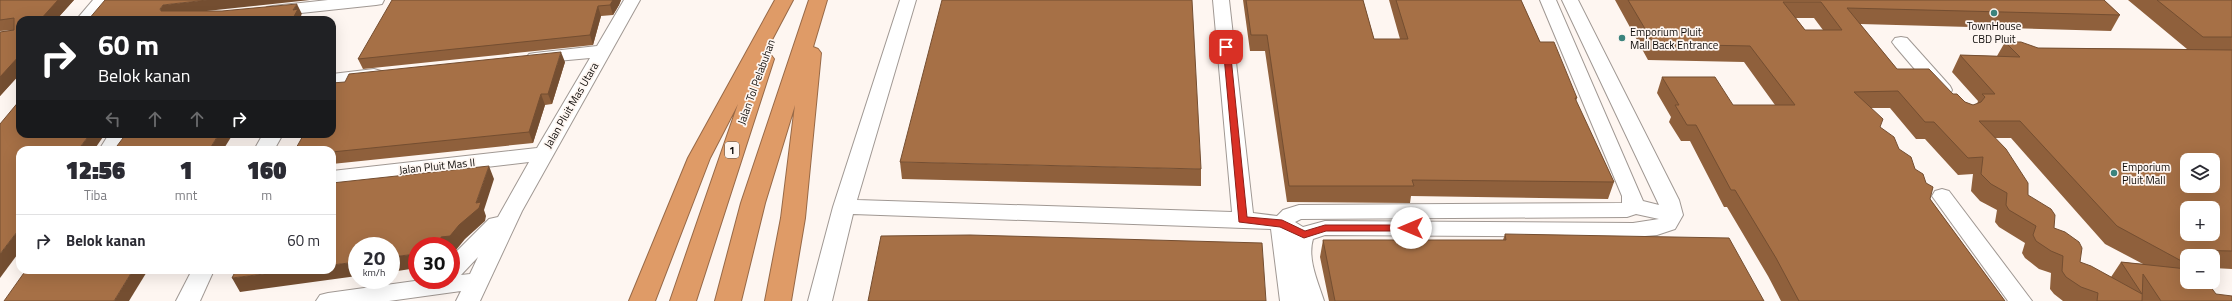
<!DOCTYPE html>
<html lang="id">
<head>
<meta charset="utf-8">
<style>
	body { margin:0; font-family:"Titillium Web",sans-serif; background:#f7f7f7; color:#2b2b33; height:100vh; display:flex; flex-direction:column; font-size:15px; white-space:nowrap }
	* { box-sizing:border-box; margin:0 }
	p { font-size:13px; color:#7c7c81 }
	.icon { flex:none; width:22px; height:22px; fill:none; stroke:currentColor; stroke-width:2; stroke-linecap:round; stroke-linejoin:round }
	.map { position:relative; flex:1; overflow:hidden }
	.panel { position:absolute; left:16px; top:146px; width:320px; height:128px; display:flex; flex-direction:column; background:#fff; border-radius:12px; box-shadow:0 4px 16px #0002 }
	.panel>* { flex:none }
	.hud { position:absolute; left:16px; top:16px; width:320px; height:122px; border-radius:12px; box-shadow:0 4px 16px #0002; background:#202124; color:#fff; overflow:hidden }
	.controls { position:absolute; left:2180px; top:153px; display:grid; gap:8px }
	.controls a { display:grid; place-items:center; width:40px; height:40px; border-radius:8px; background:#fff; box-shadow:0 4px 16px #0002; font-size:20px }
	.speed { position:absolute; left:348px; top:237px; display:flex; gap:8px; font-size:20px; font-weight:700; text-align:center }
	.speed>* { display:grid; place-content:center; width:52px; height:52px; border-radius:50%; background:#fff; box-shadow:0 4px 16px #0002; line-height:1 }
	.speed small { font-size:10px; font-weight:400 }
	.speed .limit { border:6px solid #d22; background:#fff; color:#111 }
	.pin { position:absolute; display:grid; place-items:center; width:34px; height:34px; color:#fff; margin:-17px; border-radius:8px; box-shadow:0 2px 6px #0006 }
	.me { position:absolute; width:44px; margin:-22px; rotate:270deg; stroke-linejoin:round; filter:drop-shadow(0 0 3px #0008) }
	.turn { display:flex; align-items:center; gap:14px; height:84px; padding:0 16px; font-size:18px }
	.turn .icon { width:52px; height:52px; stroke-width:2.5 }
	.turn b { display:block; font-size:28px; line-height:34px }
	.lanes { display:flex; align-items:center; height:38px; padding:0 16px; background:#0003; justify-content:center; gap:20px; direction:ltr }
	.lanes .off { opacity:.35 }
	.eta { display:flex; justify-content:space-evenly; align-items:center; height:68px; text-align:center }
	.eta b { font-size:24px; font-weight:800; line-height:28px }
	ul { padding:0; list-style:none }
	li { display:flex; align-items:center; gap:12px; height:52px; padding:0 16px; border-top:1px solid #e1e1e2 }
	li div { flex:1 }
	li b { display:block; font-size:15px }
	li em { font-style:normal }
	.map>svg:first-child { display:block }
</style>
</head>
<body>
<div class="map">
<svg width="2232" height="301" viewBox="0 0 2232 301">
	<rect width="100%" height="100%" fill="#fef6f1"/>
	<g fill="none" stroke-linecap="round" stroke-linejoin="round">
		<defs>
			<g id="minor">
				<path d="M93 0H110L94 20H76Z"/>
				<path d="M328 0H384L382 4 376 5 273 16 267 15 264 11 267 7 273 6Z"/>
				<path d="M624 0H640L522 211 480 301H456L461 291 389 301H316L320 295 328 293 422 280H451V257L489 219 498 217 529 162 332 185V171L537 148 590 58 535 63 529 62 526 58 529 54 535 53 597 46ZM478 257 470 274 461 275Z"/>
				<path d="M900 0H916L857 200 1232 212 1213 0H1229L1253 213 1277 216 1283 210 1299 205 1622 203V196L1540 0H1556L1643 201 1659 205 1562 0H1578L1679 200 1683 215 1675 229 1657 235 1633 237 1325 235 1313 239C1307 259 1318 282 1324 301H1280L1271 229 853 214 832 301H808L833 207ZM1636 214 1659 219 1633 223 1325 221 1303 227 1295 222 1301 219 1627 217Z"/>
				<path d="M1901 37 1907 38 1950 86 1952 90 1950 94 1943 96 1936 94 1895 46 1892 42 1895 38Z"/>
				<path d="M374 69 381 71 383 75 381 79 332 86V74Z"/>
				<path d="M109 134H129L119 150H99Z"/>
				<path d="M263 134H283L274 150H254Z"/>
				<path d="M1942 189 1949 191 2032 301H2008L1932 196 1935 191Z"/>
				<path d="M192 270H214L200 301H176Z"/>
			</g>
			<g id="highway">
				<path d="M775 0H793L765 53 771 55 774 59 696 301H670L738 104 710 158 655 301H629L688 158Z"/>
				<path d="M809 0H827L813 47 818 49 821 53 805 218 791 301H765L781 218 795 105 765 203 741 301H715L741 203Z"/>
			</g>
		</defs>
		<!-- minor casing -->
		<use href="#minor" stroke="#a09893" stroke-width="2"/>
		<!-- highway casing -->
		<use href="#highway" stroke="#976947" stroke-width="2"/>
		<!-- minor -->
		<use href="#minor" fill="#fff" fill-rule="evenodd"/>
		<!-- highway -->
		<use href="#highway" fill="#df9b67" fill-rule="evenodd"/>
	</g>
	<!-- wall -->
	<g fill="#8f603c" fill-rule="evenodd">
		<path d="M0 0H74L56 20H20V74L0 96V32L14 30 0 31Z"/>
		<path d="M397 0H621L619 5 613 15 601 16 593 45 363 69 358 59Z"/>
		<path d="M1243 0H1363L1374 39H1400L1389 0H1521L1540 42 1577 98 1576 101 1614 182 1608 199 1411 196 1410 203 1287 202 1265 51H1250Z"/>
		<path d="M1615 0H2104L2120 15 2111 31 1860 24 1897 69 1953 94 1965 102 1973 105 1977 104 1978 101 1952 72 1960 55 1997 56 2005 42 2038 48 2187 49 2128 0H2232V269L2213 268V256H2187V282L2232 301H2063L2054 294 2050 289 2051 273 2039 269 2025 258 2022 253 2025 243 1999 227 1995 222 1997 210 1980 201 1971 191 1973 174 1958 175 1925 139H1916L1890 108H1871L1880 127 1899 149 1915 169 1930 199 2005 301H1781L1768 276 1727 207H1724L1690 141H1681L1669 122 1671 117 1657 93 1662 77 1733 105H1775L1744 62 1648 60ZM1796 18H1814L1823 30H1805ZM1995 138H2011L2105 244 2143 264 2121 262 2111 277 2080 262 2054 228 2028 195Z"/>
		<path d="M565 62 552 104 545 105 533 143 332 164V150Z"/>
		<path d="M900 162 1201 169V186L902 179Z"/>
		<path d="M1505 234 1764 301H1329L1320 257 1323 240H1503Z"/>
	</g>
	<!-- shaded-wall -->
	<g fill="#744e31">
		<path d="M58 0H74L56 20H40Z"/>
		<path d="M207 0H310L169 15 166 20 160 9 163 5Z"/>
		<path d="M613 0H621L619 5 613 15 610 5Z"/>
		<path d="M297 4 302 14 301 15 303 20H292L293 10Z"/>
		<path d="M598 6 601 16 593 45 590 35Z"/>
		<path d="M561 52 565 62 552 104 548 94Z"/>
		<path d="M20 55V74L0 96V77Z"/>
		<path d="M541 94 545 105 533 143 529 132Z"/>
		<path d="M90 134H105L94 150H78Z"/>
		<path d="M219 134H233L223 150H209Z"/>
		<path d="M489 166 494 179 484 210 486 216 485 221 465 239 456 250H451V246H438L441 237 476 203Z"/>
		<path d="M20 228V251L0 278V254Z"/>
		<path d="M417 254V268L391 272V257Z"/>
		<path d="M357 262V276L240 292 232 278 296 270H332V265Z"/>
		<path d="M133 270H148L129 301H114Z"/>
	</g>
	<!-- building -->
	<g fill="#a67046" stroke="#744e31" fill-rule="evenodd">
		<path d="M0 0H58L40 20H20V55L0 77V32L14 30V18L0 20Z"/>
		<path d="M105 0H207L163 5 160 9 161 11H222L297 4 293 10 298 9 292 20H88Z"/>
		<path d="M392 0H613L610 5 598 6 590 35 358 59Z"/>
		<path d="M942 0H1192L1201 169 900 162Z"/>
		<path d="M1246 0H1363L1374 39H1408L1396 0H1521L1540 42H1554L1577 98H1575L1614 182 1412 180 1414 186H1289L1267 35H1251Z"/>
		<path d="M1628 0H2104L2120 15 1847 8 1897 69H1929L1953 94H1957L1965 102 1973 105 1981 102 1985 97 1982 94H1995L1960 55 2020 57 2005 42H2021L2038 48 2232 50V251L2184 250 2188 256H2187V264L2117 226 2020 121H1979L2006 149 2028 183V195L2051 209 2055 215 2054 228 2065 232 2079 242 2082 248 2080 262 2091 266 2142 294 2121 262 2187 269V282H2207L2216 294 2232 296V301H2161L2143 274 2142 301H2097L2098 293 2081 287 2066 277 2062 271 2063 256 2051 251 2036 241 2033 235 2036 226 2009 210 2006 205 2007 193 1991 184 1981 174 1983 157 1968 158 1934 122H1925L1898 91 1854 92 1883 119 1880 127 1894 137 1899 149 1911 157 1915 169 1923 174 1926 183 1933 187 1930 199 2005 301H1799L1776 258 1735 190H1731L1696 125H1687L1675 105H1679L1662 77H1715L1733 105H1795L1750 46 1654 44ZM1783 2H1821L1842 30H1805ZM2187 160H2213V186H2187ZM2187 208H2213V234H2187Z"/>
		<path d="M2157 0H2232V37H2203Z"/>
		<path d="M561 52 548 94H541L529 132 332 152V150H295L304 134H332V83L345 82 349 74Z"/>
		<path d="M20 100V134H90L78 150H20V228L0 254V124Z"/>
		<path d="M126 134H219L209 150H114Z"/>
		<path d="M489 166 476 203 481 202 479 208 459 225 450 236 441 237 438 246H417V254L391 257V246H357V262L332 265V183Z"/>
		<path d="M1505 234 1729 238 1764 301H1335L1323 240H1506Z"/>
		<path d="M970 235 1262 243 1266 301H868L881 236Z"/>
		<path d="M26 270H133L114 301H4Z"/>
		<path d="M236 270H296L232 278Z"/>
	</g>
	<!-- route -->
	<path fill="#d93025" stroke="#8d1f18" d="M1223 45 1230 47 1247 217 1282 220 1305 231 1325 225H1411L1415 226V231H1326L1304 238 1280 227 1239 222Z"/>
	<!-- markers -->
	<g fill="#3b837d" stroke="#fef6f1" stroke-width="1.5">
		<circle cx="1994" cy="13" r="4"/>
		<circle cx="1622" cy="38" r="4"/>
		<circle cx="2114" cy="173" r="4"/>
	</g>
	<g text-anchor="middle" stroke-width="3.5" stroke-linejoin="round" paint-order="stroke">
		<!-- shield labels -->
		<rect fill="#fef6f1" stroke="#575350" stroke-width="1" x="725" y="142" width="14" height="16" rx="3"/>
		<g font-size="10" font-weight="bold" fill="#100d0b">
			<text x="732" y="154">1</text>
		</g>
		<!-- poi labels -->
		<g font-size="11" fill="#100d0b" stroke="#fef6f1" text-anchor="start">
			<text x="1994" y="30" text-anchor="middle">TownHouse<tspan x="1994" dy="13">CBD Pluit</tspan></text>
			<text x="1630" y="36">Emporium Pluit<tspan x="1630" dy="13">Mall Back Entrance</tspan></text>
			<text x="2122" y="171">Emporium<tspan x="2122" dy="13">Pluit Mall</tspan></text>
		</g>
		<!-- street labels -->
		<g font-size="11" fill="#100d0b" stroke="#fef6f1">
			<text transform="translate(756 82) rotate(-70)" y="4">Jalan Tol Pelabuhan</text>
			<text transform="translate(571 105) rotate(-60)" y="4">Jalan Pluit Mas Utara</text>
			<text transform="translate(437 166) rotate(-6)" y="4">Jalan Pluit Mas II</text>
		</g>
	</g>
</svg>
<div class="controls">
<a><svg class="icon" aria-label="layers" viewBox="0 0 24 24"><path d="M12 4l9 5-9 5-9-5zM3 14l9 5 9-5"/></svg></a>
<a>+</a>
<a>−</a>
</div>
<div class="speed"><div>20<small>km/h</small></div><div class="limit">30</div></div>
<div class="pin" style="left:1226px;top:47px;background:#d93025"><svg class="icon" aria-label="arrive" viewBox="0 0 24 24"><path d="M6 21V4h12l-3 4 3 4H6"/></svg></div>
<svg class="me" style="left:1411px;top:228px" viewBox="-20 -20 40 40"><circle r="19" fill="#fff"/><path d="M0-13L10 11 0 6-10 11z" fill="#d93025"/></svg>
<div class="hud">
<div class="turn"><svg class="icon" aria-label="right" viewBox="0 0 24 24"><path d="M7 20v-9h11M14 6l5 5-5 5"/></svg><div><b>60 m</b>Belok kanan</div></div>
<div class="lanes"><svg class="icon off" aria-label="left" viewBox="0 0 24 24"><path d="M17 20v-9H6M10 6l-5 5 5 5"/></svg><svg class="icon off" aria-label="ahead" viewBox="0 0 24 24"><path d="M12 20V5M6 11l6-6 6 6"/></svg><svg class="icon off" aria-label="ahead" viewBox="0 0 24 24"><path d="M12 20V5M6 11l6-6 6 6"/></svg><svg class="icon" aria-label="right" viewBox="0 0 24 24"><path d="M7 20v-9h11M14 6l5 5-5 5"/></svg></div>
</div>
<section class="panel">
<div class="eta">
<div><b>12:56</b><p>Tiba</p></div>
<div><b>1</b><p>mnt</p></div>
<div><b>160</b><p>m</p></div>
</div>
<ul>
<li><svg class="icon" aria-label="right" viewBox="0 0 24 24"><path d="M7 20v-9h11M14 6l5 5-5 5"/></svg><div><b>Belok kanan</b></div><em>60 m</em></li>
</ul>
</section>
</div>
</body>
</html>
